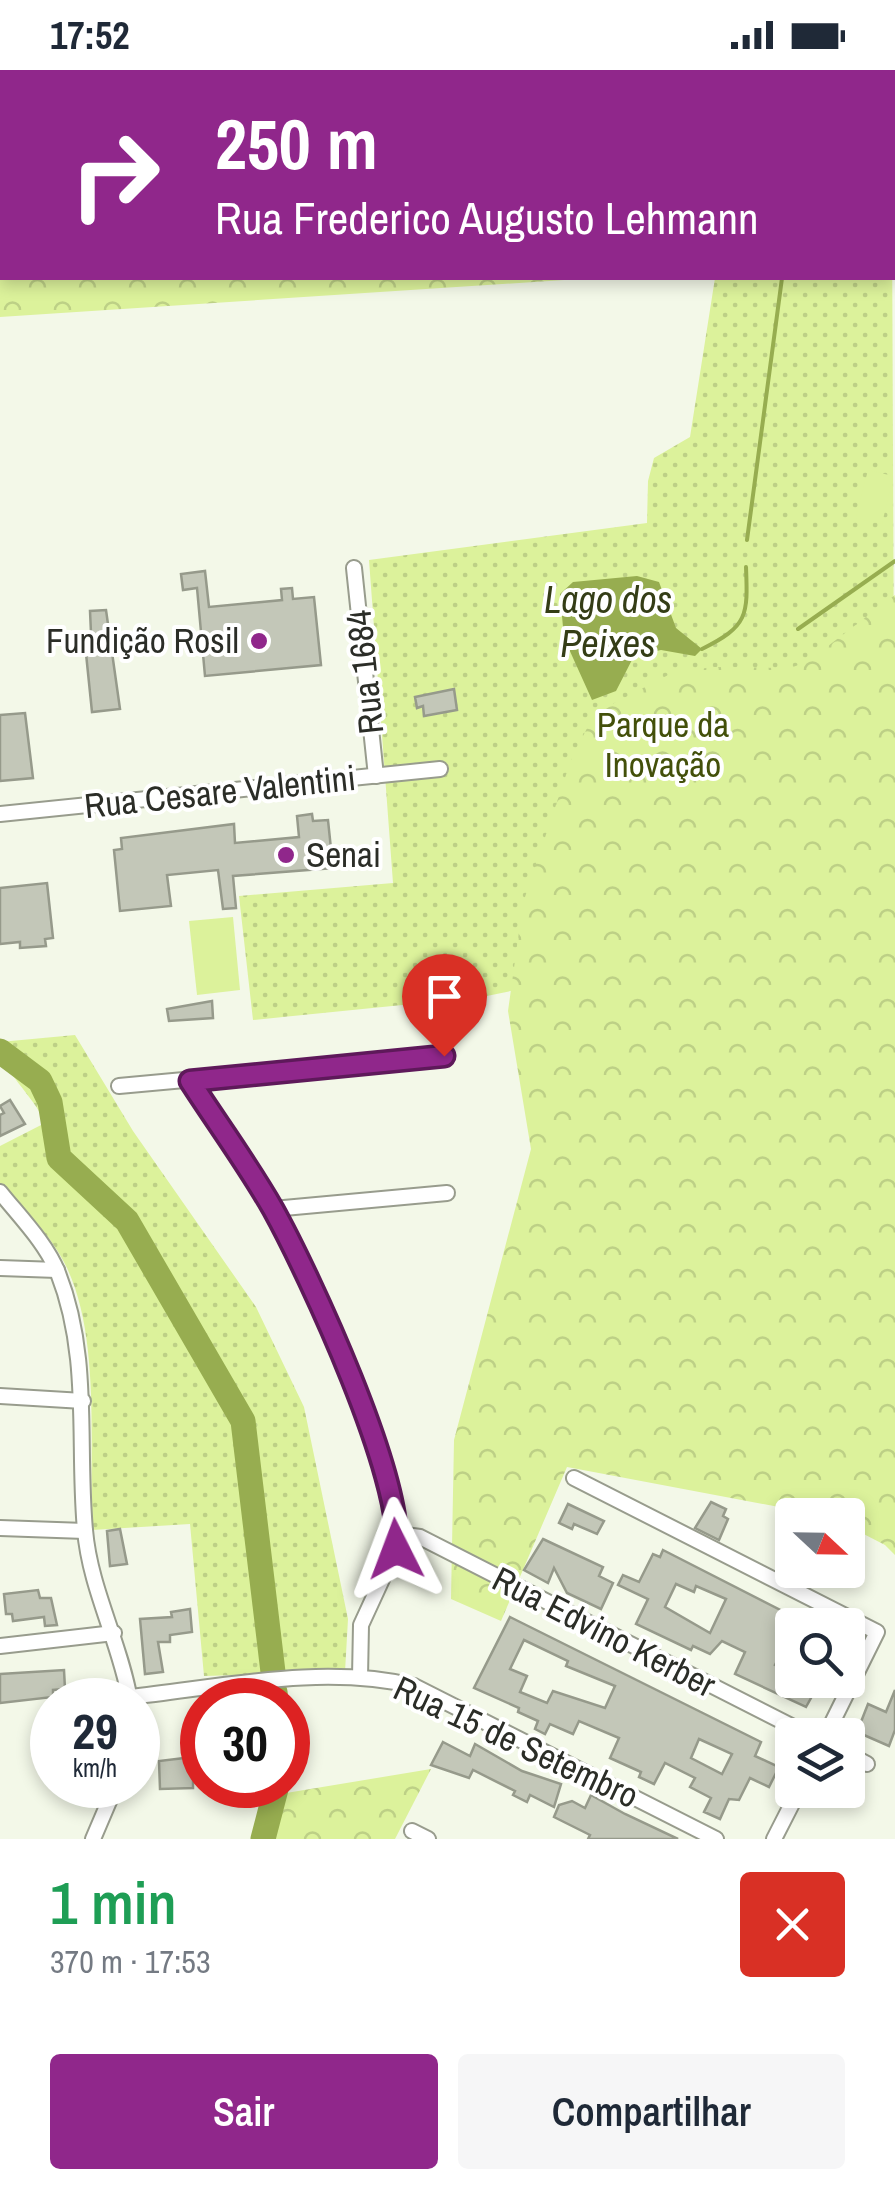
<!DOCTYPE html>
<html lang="pt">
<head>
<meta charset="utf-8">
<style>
	body { margin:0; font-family:"Archivo Narrow",sans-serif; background:#f6f6f7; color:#1f2937; height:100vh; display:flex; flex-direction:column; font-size:38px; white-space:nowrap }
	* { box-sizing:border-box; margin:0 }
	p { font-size:32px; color:#747a83 }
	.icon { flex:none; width:55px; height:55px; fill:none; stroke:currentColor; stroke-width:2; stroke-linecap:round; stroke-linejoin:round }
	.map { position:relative; height:1769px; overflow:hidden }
	.side { display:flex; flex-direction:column; background:#fff; flex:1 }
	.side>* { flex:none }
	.top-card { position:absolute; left:0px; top:0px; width:895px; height:210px; box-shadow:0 5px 15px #0003; background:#90278b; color:#fff; overflow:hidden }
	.needle { width:65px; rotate:112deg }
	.buttons { position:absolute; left:775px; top:1428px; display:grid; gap:20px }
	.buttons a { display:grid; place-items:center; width:90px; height:90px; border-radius:10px; background:#fff; box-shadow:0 5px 15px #0003; font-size:50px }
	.speed { position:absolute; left:30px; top:1608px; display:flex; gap:20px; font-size:50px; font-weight:700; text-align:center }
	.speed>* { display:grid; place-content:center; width:130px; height:130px; border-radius:50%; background:#fff; box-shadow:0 5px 15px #0003; line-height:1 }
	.speed small { font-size:25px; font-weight:400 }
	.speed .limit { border:15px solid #d22; background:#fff; color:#111 }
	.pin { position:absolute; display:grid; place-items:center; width:85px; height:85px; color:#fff; margin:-102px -42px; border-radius:50% 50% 50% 0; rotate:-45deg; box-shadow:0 0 10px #0007 }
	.pin .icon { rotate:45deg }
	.me { position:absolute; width:110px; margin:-55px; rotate:357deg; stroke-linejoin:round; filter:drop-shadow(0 0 8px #0008) }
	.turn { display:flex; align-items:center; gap:35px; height:210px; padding:0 50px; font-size:45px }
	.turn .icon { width:130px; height:130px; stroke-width:2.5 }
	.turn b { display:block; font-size:70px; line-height:85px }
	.round { display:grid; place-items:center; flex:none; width:105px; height:105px; border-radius:10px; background:#f6f6f7 }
	.headline { display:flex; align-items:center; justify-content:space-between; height:170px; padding:0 50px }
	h1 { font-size:60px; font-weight:600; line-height:75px; color:#1e9e55 }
	.cta { display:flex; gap:20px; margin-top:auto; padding:20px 50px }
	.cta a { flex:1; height:115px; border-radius:10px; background:#90278b; color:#fff; font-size:40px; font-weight:600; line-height:115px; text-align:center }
	.cta a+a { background:#f6f6f7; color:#1f2937 }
	.status { display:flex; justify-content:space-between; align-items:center; height:70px; padding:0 50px; background:#fff; direction:ltr }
	.status svg { height:28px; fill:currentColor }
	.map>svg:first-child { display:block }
</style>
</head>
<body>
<div class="status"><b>17:52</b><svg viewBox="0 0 49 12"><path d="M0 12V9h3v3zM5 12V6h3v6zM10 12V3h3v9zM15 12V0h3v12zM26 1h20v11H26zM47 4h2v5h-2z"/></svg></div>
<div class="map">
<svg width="895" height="1769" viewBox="0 0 895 1769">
	<defs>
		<pattern id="green-dots" width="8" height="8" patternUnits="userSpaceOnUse" patternTransform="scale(2.5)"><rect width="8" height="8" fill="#dcf29b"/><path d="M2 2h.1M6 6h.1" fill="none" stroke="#bdd086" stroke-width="1.8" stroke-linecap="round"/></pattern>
		<pattern id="forest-crowns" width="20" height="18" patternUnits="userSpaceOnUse" patternTransform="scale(2.5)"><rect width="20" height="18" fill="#dcf29b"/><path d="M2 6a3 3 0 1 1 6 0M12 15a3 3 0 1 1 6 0" fill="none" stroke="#bdd086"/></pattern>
	</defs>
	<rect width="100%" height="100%" fill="#f3f8e8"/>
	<!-- green -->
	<g fill="url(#green-dots)">
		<path d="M892 147 895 858 592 904 482 927 253 950 239 826 393 813 369 490 647 453 648 411 654 388 690 367 715 208H892Z"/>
		<path d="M75 965 133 1061 256 1237 304 1337 348 1549 345 1602 204 1606 190 1454 92 1460C89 1381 101 1270 67 1198 52 1166 24 1139 0 1113V1076L45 1053C34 1025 0 1001 0 972Z"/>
	</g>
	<!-- forest -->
	<g fill="url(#forest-crowns)">
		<path d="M436 0H895V147L892 2Z"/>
		<path d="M0 201 2 208H594L0 247Z"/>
		<path d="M895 525V1485L885 1475 848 1456V1445H821L567 1397 501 1551 451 1529 454 1370 531 1079 508 941 523 833 572 687 595 643 672 603 713 597 790 598 807 592Z"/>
		<path d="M431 1699 395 1769H263L274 1725Z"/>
	</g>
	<!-- pitch -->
	<g fill="#dcf29b">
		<path d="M868 400 893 406 882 454 856 448Z"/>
		<path d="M233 847 240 920 197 925 189 851Z"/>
	</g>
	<!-- water -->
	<path fill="#97ad50" d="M637 506 659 512 676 558 702 579 695 586 661 580 634 586 616 621 592 630 564 568 560 524 573 512Z"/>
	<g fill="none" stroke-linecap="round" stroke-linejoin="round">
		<!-- stream -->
		<g stroke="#97ad50" stroke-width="4">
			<path d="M747 470 782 208"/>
			<path d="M798 559 895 491"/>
			<path d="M702 579C748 556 748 546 746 497"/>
		</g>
		<!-- river -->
		<g stroke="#97ad50" stroke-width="25">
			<path d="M0 981 40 1011 50 1032 59 1088 127 1151 243 1351 273 1602"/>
			<path d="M275 1622 276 1630"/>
			<path d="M263 1769 277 1715"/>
		</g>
	</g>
	<!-- building -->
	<g fill="#c3c7b8" stroke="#969a8b" stroke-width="2.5" fill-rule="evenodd">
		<path d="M205 501 209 537 282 530 281 519 292 518 293 529 314 527 321 595 205 606 197 518 183 520 181 504Z"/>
		<path d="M106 540 120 639 92 642 84 564 91 563 90 541Z"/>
		<path d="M454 619 457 640 424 646 423 636 417 638 415 627Z"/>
		<path d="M25 643 33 708 0 711V645Z"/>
		<path d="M312 744 313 751 328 750 333 798 233 806 236 838 223 839 218 800 167 805 171 836 120 841 114 780 122 779 121 768 234 754 235 773 299 767 297 746Z"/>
		<path d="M47 813 53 868 45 869 46 876 20 878V872L0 874V818Z"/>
		<path d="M212 931 213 948 169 951 167 939Z"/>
		<path d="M10 1030 25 1054 0 1066V1045L4 1043 0 1036Z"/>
		<path d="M711 1432 726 1439 723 1446 728 1449 719 1470 695 1458Z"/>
		<path d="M568 1434 604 1451 597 1464 574 1454 572 1459 559 1453Z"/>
		<path d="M120 1459 127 1494 110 1496 107 1461Z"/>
		<path d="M543 1469 603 1497 599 1506 613 1513 601 1539 567 1523 554 1498 548 1513 524 1500Z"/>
		<path d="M663 1480 794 1547 792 1569 789 1568 775 1595 792 1603V1610H821L806 1637 735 1604 745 1582 722 1571 710 1584 693 1576 691 1580 636 1554 648 1529 618 1515 623 1505 639 1512 653 1484 660 1487ZM676 1514 694 1522 696 1516 726 1529 710 1563 665 1537Z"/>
		<path d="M38 1520 40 1528H51L57 1555 45 1556 44 1547 13 1551 12 1544H6L4 1524Z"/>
		<path d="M190 1539 192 1562 170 1565V1572H158L163 1602 145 1604 140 1549 172 1547 171 1542Z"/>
		<path d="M510 1547 761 1672 755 1686 779 1697 769 1717 750 1708 739 1730 729 1729 720 1749 704 1742 711 1728 690 1717 695 1708 665 1693 654 1714 639 1707 641 1702 610 1688 619 1668 579 1651 573 1664 550 1654 545 1664 535 1659 538 1651 518 1642 519 1638 474 1618ZM524 1570 568 1591 566 1596 615 1616 605 1638 553 1621 547 1633 520 1622 527 1606 510 1599ZM699 1669 732 1684 722 1704 691 1688Z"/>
		<path d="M64 1600 65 1619 53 1620V1627L0 1633V1604Z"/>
		<path d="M895 1620V1660L889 1676 857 1662 868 1634 886 1642Z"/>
		<path d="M443 1672 470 1686 475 1674 522 1701 561 1714 554 1737 530 1725 527 1732 513 1725 515 1721 473 1700 469 1708 431 1695Z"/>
		<path d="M193 1687V1718L160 1719 159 1691Z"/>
		<path d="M591 1725 625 1744 678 1769H588L590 1765 554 1747 559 1735 572 1731 585 1738Z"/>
	</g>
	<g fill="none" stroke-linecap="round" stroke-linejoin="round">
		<defs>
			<g id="minor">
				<path d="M271 0 272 2"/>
				<path d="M0 112H2"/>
				<path d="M354 498 376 706"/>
				<path d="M0 744 440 699"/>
				<path d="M190 1011 273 1139 346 1295 392 1425 396 1479 361 1555 360 1607"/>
				<path d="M119 1016 444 986"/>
				<path d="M0 1122C20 1147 46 1173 58 1203 91 1287 77 1373 85 1460 90 1519 120 1572 130 1630"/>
				<path d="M273 1139 447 1123"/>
				<path d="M0 1198 57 1200"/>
				<path d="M0 1326 83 1331"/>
				<path d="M574 1408 877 1562 826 1665"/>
				<path d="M0 1458 85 1461"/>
				<path d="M398 1464 420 1467 809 1665"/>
				<path d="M0 1576 114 1563"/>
				<path d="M130 1627C222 1617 323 1594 414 1616L716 1769"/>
				<path d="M848 1684 867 1694"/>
				<path d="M412 1761 428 1769"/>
				<path d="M93 1769 116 1715"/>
				<path d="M774 1769 799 1720"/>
			</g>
		</defs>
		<!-- minor casing -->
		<use href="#minor" stroke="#989c8d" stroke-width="18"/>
		<!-- minor -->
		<use href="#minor" stroke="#fff" stroke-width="14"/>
	</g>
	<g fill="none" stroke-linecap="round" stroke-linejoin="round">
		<defs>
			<path id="route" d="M396 1479C405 1411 309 1204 273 1139 248 1095 217 1053 190 1011L444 986"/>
		</defs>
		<!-- route casing -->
		<use href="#route" stroke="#5e195a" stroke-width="25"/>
		<!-- route -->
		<use href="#route" stroke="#90278b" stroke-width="18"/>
	</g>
	<!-- markers -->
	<g fill="#90278b" stroke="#fff" stroke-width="4">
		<circle cx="259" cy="571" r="10"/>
		<circle cx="286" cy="785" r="10"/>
	</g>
	<g text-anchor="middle" stroke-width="8" stroke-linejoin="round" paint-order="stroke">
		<!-- poi labels -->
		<g font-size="35" fill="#2b2d27" stroke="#fff" text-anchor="end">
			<text x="239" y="583">Fundição Rosil</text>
			<text x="306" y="797" text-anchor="start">Senai</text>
		</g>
		<!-- street labels -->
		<g font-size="35" fill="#2b2d27" stroke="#fff">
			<text transform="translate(365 602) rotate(-96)" y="12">Rua 1684</text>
			<text transform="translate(220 722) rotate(-6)" y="12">Rua Cesare Valentini</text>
			<text transform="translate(604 1562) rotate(27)" y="12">Rua Edvino Kerber</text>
			<text transform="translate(516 1672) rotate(25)" y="12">Rua 15 de Setembro</text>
		</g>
		<!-- park labels -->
		<g font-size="35" fill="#43500a" stroke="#fff">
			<text x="663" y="667">Parque da<tspan x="663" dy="40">Inovação</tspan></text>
		</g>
		<!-- water labels -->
		<g font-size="38" font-style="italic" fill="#343d16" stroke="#fff">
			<text x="608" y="543">Lago dos<tspan x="608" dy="44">Peixes</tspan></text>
		</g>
	</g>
</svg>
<div class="buttons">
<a><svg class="needle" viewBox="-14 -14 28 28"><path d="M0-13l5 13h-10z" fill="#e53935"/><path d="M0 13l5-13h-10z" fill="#747a83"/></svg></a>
<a><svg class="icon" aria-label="search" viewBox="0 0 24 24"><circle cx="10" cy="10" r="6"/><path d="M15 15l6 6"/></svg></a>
<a><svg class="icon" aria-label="layers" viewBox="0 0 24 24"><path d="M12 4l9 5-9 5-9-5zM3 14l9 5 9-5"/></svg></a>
</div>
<div class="speed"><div>29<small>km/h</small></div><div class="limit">30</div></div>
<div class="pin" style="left:444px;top:986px;background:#d93025"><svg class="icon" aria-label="arrive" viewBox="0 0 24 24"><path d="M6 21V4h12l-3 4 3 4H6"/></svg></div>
<svg class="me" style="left:396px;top:1479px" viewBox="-20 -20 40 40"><path d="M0-17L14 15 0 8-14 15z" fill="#90278b" stroke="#fff" stroke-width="4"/></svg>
<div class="top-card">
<div class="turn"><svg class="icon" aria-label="right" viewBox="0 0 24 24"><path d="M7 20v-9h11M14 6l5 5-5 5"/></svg><div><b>250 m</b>Rua Frederico Augusto Lehmann</div></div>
</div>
</div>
<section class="side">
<div class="headline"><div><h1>1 min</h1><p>370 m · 17:53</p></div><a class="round" style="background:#d93025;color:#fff"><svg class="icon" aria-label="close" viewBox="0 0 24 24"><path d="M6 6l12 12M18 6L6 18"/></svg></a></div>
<div class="cta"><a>Sair</a><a>Compartilhar</a></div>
</section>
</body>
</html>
